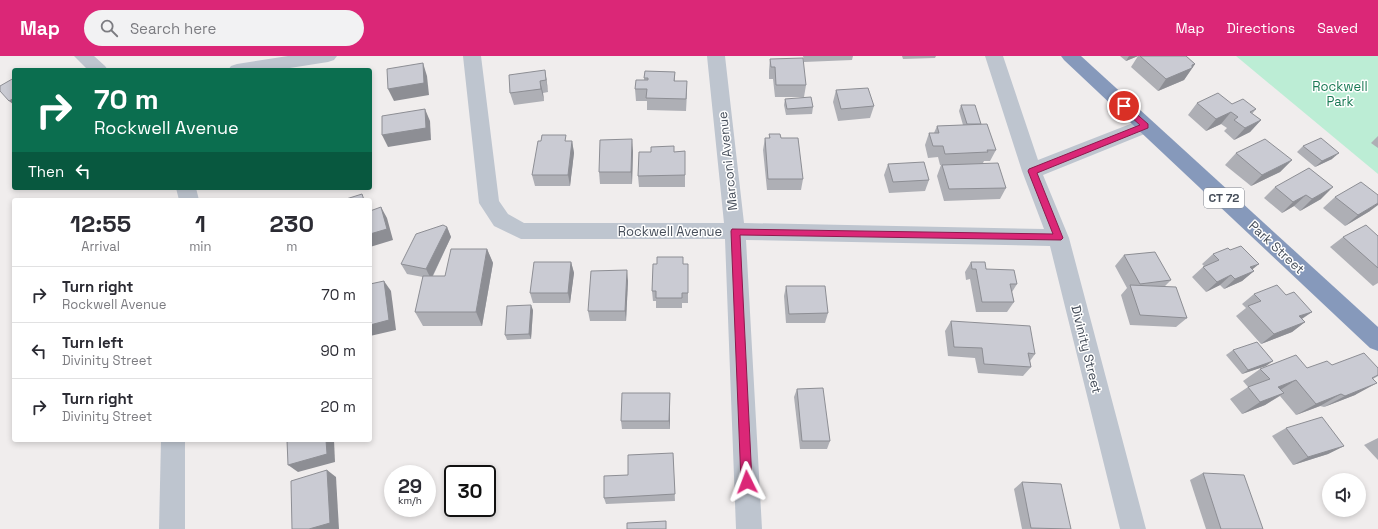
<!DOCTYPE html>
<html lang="en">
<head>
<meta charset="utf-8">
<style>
	body { margin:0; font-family:"Space Grotesk",sans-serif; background:#f2f2f3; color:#2b2b33; height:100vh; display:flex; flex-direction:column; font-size:15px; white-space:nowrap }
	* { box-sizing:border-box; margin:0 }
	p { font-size:13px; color:#7c7c81 }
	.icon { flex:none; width:22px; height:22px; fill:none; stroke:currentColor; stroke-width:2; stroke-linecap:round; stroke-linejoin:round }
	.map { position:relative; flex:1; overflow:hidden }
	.side { position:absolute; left:12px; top:142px; width:360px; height:244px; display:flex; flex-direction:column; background:#fff; border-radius:4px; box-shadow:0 2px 6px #0003 }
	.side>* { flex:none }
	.guide { position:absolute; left:12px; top:12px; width:360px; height:122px; border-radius:4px; box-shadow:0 2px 6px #0003; background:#0b6e4f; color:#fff; overflow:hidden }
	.buttons { position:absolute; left:1322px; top:417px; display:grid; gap:8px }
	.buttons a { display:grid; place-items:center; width:44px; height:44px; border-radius:50%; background:#fff; box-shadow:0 2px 6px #0003; font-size:20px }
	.speed { position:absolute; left:384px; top:409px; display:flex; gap:8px; font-size:20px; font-weight:700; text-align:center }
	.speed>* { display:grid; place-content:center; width:52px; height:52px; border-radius:50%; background:#fff; box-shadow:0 2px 6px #0003; line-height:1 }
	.speed small { font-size:10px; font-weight:400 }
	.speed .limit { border:2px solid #111; border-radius:6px; background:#fff; color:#111 }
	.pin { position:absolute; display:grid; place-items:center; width:34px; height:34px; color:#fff; margin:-17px; border:2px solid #fff; border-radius:50%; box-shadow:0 1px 4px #0007 }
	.me { position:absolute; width:44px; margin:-22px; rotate:357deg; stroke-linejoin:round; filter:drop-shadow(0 0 3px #0008) }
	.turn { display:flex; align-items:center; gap:14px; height:84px; padding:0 16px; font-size:18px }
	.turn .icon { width:52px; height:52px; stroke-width:2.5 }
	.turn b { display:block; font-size:28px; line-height:34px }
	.then { display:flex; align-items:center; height:38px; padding:0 16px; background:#0003; gap:8px; font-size:15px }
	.eta { display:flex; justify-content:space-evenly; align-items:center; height:68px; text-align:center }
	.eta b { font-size:24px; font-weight:600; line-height:28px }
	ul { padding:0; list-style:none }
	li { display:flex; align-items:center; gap:12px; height:56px; padding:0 16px; border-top:1px solid #e1e1e2 }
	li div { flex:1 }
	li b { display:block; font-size:15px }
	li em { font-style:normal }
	header { display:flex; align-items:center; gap:24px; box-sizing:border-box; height:56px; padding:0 20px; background:#db2777; color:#fff }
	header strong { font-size:19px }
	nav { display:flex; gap:22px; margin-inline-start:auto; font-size:14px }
	.search { width:280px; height:36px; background:#f2f2f3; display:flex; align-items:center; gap:10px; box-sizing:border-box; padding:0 14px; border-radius:22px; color:#7c7c81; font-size:15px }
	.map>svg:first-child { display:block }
</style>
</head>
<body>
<header>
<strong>Map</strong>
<div class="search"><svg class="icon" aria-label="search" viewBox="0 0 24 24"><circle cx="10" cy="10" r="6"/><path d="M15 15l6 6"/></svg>Search here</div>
<nav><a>Map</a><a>Directions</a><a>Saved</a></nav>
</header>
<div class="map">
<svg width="1378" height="473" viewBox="0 0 1378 473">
	<rect width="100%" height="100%" fill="#f0eded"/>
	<!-- green -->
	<path fill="#bcedd5" d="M1236 0H1378V118Z"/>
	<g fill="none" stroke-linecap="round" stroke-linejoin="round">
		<!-- minor -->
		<g fill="#bec5cf" fill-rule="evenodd">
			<path d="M74 0H94L105 10 108 14H88Z"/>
			<path d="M288 0H337L334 4 328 6 277 14H228L231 10 237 8Z"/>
			<path d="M463 0H481L499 145 508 158 524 167H724L707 0H725L744 167 1044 173 1022 115 985 0H1003L1038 104 1138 65 1145 63 1152 65 1154 70 1152 75 1043 119 1069 182 1146 473H1120L1050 190 746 184 762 473H736L725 183H521L494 170 479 147Z"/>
			<path d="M176 132H196L199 144H179Z"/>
			<path d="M161 384H185V473H159Z"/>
		</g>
		<!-- highway -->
		<path fill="#8699bb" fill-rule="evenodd" d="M1061 0H1081L1378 271V295L1370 292 1064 4Z"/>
	</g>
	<!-- wall -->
	<g fill="#aeafb5">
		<path d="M803 0H853L852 4 804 6Z"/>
		<path d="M902 0H936L935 2 903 3Z"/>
		<path d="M1120 0H1138L1126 5Z"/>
		<path d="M1138 0H1186L1195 8 1184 24 1158 35 1131 11Z"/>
		<path d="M770 3 806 29 804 41H775L773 23H769V15Z"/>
		<path d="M545 14 548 36 543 37 544 45 514 49 510 37Z"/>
		<path d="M645 15 675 16V25L687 37 686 55 647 54V45H636L635 33 644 24Z"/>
		<path d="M836 34 874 50 870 62 838 65 833 46Z"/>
		<path d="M785 43 813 51 812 58 786 59 784 49Z"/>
		<path d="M1197 47 1232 48 1256 53 1252 58 1261 64 1250 76 1234 84 1224 75 1227 72 1221 68 1206 75 1188 59Z"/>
		<path d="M961 49 981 68 996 94 990 105H984L983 107 1006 132 1000 143 944 145 937 120 941 109H940L938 101 928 102 925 89 929 77H934L937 70 963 69 959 55Z"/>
		<path d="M769 78 781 82 803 123 801 134H767L763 94 765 82H769Z"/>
		<path d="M1378 80V92L1371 87Z"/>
		<path d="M567 85H572L574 97 570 130H535L532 119Z"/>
		<path d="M1303 90 1332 103 1315 111 1297 96Z"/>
		<path d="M633 95 632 128H600L599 116Z"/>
		<path d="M685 95V131H639L638 120 674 96Z"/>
		<path d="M1236 97 1292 104 1280 116 1251 130 1225 109Z"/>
		<path d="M888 108 929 124 925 135 889 137 884 119Z"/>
		<path d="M1275 131 1321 143 1300 155 1294 150 1282 157 1264 142Z"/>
		<path d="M1335 141 1370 155 1345 170 1323 152Z"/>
		<path d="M447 171 451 181 433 220H445L487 193 493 207 482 270H423L415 256 423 221 407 218 401 208Z"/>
		<path d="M1378 180V227L1373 230 1330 191 1343 181Z"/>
		<path d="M1213 198 1252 213 1254 215 1242 225 1224 233 1220 229 1206 236 1192 221 1204 210 1202 208Z"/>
		<path d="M1124 199 1171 224 1165 230 1187 262 1176 271 1130 269 1121 239 1127 232 1115 210Z"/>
		<path d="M571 206 574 217 570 247H533L530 237Z"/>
		<path d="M971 206 1017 228 1012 236 1014 246 1007 256H976L970 223 966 224 965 216Z"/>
		<path d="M657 208H688V247H682V252H656V245H653L652 235Z"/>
		<path d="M628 225 626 265H590L588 255Z"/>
		<path d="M786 230 828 257 825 267H786L784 240Z"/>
		<path d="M1254 238 1286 239 1312 256 1302 263 1305 266 1292 276 1261 288 1236 260 1246 252 1242 248Z"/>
		<path d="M533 254 531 283 507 284 505 279Z"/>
		<path d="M951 265 1035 298 1030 305 1031 311 1023 320 978 317 975 302 948 300 945 275Z"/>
		<path d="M1233 294 1266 310 1242 318 1226 299Z"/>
		<path d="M1332 309 1378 312V320L1373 323 1355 339 1324 351 1320 350 1296 359 1280 340 1265 349 1242 358 1230 343 1248 331 1243 325 1260 313 1307 312Z"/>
		<path d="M797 333 830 385 827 393H800L794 341Z"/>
		<path d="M670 337V373H622L621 365Z"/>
		<path d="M1286 372 1344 390 1328 398 1293 409 1272 380Z"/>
		<path d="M1378 382V404L1364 389Z"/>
		<path d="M673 397 675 445 606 448 604 442 628 419Z"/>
		<path d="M1203 417 1263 473H1206L1190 424Z"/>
		<path d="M1022 426 1071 473H1022L1014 433Z"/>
	</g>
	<!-- shaded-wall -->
	<g fill="#8d8e94">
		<path d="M1129 0H1138L1126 5Z"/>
		<path d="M423 7 427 20 429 39 394 45 388 33Z"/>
		<path d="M1195 8 1184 24 1158 35 1166 23Z"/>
		<path d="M545 14 547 27 548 36 546 24Z"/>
		<path d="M540 25 543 37 544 45 541 33Z"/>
		<path d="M14 42V49L9 45Z"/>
		<path d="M425 53 430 65 431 84 388 91 382 79Z"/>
		<path d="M1231 56 1221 68 1206 75 1216 63Z"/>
		<path d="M1261 64 1250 76 1234 84 1245 72Z"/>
		<path d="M632 83 633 95 632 128 631 116Z"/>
		<path d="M572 85 574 97 570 130 568 119Z"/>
		<path d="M1339 97 1332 103 1315 111 1322 105Z"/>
		<path d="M1292 104 1280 116 1251 130 1262 119Z"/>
		<path d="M1333 131 1321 143 1300 155 1312 143Z"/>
		<path d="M1306 139 1294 150 1282 157 1293 146Z"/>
		<path d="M1378 147V149L1370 155 1345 170 1358 159Z"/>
		<path d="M381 151 387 162 393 184 370 191V178Z"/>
		<path d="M447 171 451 181 431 223 426 213Z"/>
		<path d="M487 193 493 207 482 270 476 256Z"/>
		<path d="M571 206 574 217 570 247 568 237Z"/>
		<path d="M1259 208 1248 217 1254 215 1242 225 1224 233 1235 223 1250 211Z"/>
		<path d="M627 214 628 225 626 265 625 255Z"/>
		<path d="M1231 219 1220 229 1206 236 1217 226Z"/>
		<path d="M384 225 391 235 396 274 370 280V269Z"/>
		<path d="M531 249 533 254 531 283 529 278Z"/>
		<path d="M1312 256 1298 265 1299 260Z"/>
		<path d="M1305 266 1292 276 1261 288 1274 278Z"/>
		<path d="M1273 305 1266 310 1242 318 1248 314Z"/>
		<path d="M1296 324 1277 336 1278 331Z"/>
		<path d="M1377 327 1355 339 1324 351 1345 340Z"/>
		<path d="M670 337V373L669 365Z"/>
		<path d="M1284 337 1265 349 1242 358 1260 346Z"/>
		<path d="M1341 338 1320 350 1296 359 1316 348Z"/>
		<path d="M326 384H334L335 406 298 416 288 409Z"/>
		<path d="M1344 390 1328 398 1293 409 1308 401Z"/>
		<path d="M327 414 336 421 339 473H309Z"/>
	</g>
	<!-- building -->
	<g fill="#cacbd3" stroke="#8d8e94">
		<path d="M1140 0H1186L1195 8 1192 9V12L1166 23Z"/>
		<path d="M803 2 806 29H776L775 11H771L770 3Z"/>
		<path d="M423 7 424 27 388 33 387 13Z"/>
		<path d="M545 14 546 24 540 25 541 33 510 37 509 19Z"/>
		<path d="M645 15 675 16 674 25H687L686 43 646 42 647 33H635L636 24H648V22H644Z"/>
		<path d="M14 22V42L9 45 0 35V30Z"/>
		<path d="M868 32 874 50 841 53 836 34Z"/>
		<path d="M1218 37 1232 48 1243 43 1256 53 1250 56 1261 64 1245 72 1234 64 1238 61 1231 56 1216 63 1197 47Z"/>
		<path d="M811 41 813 51 787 53 785 43Z"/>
		<path d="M961 49H975L981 68H967Z"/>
		<path d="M425 53 426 72 382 79V60Z"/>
		<path d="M987 68 996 94H987L988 96 945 98 943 90H933L929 77H939L937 70Z"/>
		<path d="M769 78H780L781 82H798L803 123H768L765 82H770Z"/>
		<path d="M542 79H566L565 85H572L568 119H532L538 85H541Z"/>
		<path d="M1321 82 1339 97 1322 105 1303 90Z"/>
		<path d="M632 83 631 116H599L600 84Z"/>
		<path d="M1265 83 1292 104 1262 119 1236 97Z"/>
		<path d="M674 90V96L685 95V119L638 120 639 96H651V91Z"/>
		<path d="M924 106 929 124 893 126 888 108Z"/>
		<path d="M998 107 1006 132 949 133 942 109Z"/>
		<path d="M1309 112 1333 131 1312 143 1306 139 1293 146 1275 131Z"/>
		<path d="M1361 126 1378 139V147L1358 159 1335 141Z"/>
		<path d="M362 138 364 144H343Z"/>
		<path d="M381 151 387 173 370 178V155Z"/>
		<path d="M443 169 447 171 426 213 401 208 416 178Z"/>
		<path d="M1366 169 1378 180V212L1343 181Z"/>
		<path d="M1241 190 1259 208 1250 211 1254 215 1235 223 1231 219 1217 226 1203 211 1219 204 1213 198 1228 192 1230 194Z"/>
		<path d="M451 193H487L476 256H415L423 220H445Z"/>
		<path d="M1155 196 1171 224 1140 228 1124 199Z"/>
		<path d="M657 201H683V208H688V237H682V242H656V235H652L653 208H657Z"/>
		<path d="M534 206H571L568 237H530Z"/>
		<path d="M971 206H985L986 213 1014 214 1017 228H1010L1014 246H982L976 213H972Z"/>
		<path d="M627 214 625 255H588L591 215Z"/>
		<path d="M384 225 389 264 370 269V228Z"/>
		<path d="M1130 229 1176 231 1187 262 1140 259Z"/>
		<path d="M1277 229 1286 239 1294 236 1312 256 1299 260 1305 266 1274 278 1248 250 1261 245 1254 238Z"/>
		<path d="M786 230H825L828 257 789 258Z"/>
		<path d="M531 249 529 278 505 279 507 250Z"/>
		<path d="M951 265 1030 270 1035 298 1028 297 1031 311 984 308 982 292 954 291Z"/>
		<path d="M1257 286 1273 305 1248 314 1233 294Z"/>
		<path d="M1364 297 1378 312V319L1372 322 1377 327 1345 340 1341 338 1316 348 1296 324 1278 331 1284 337 1260 346 1248 331 1270 323 1260 313 1296 299 1307 312 1327 305 1332 309Z"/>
		<path d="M823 332 830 385H802L797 333Z"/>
		<path d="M622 337H670L669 365H621Z"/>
		<path d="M1322 361 1344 390 1308 401 1286 372Z"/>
		<path d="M287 384H326L327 398 288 409Z"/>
		<path d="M673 397 675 438 604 442V420L628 419V399Z"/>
		<path d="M327 414 330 467 309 473H292L291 425Z"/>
		<path d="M1203 417 1244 419 1263 473H1221Z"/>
		<path d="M1022 426 1061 428 1071 473 1031 472Z"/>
		<path d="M666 465V473H627V467Z"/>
	</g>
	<!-- route -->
	<path fill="#db2777" stroke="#8e194d" d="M1124 47 1148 68V72L1037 117 1063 182 1061 184 740 179 752 426 750 430 747 431 743 430 741 426 731 175 732 173 1053 178 1028 115 1029 113 1140 69 1121 52 1120 50Z"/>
	<g text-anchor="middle" stroke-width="3" stroke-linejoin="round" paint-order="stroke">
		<!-- shield labels -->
		<rect fill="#fff" stroke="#7e838c" stroke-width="1" x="1204" y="132" width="40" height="20" rx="3"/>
		<g font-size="12" font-weight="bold" fill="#464e5a">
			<text x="1224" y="146">CT 72</text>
		</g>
		<!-- park labels -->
		<g font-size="13" fill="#197954" stroke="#fff">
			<text x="1340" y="35">Rockwell<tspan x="1340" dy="15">Park</tspan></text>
		</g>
		<!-- street labels -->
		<g font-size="13" fill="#464e5a" stroke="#fff">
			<text transform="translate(727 105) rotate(-96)" y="5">Marconi Avenue</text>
			<text x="670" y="180">Rockwell Avenue</text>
			<text transform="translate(1277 191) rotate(43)" y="5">Park Street</text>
			<text transform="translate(1087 293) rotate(76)" y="5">Divinity Street</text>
		</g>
	</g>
</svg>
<div class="buttons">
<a><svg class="icon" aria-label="sound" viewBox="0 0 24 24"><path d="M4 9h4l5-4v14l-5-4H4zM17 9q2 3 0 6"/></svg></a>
</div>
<div class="speed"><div>29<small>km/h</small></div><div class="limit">30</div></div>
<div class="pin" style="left:1124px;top:50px;background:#d93025"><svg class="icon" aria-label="arrive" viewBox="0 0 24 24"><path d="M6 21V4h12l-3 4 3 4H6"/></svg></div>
<svg class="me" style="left:747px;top:426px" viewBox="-20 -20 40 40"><path d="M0-17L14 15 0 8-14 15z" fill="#db2777" stroke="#fff" stroke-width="4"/></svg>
<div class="guide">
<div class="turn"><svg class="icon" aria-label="right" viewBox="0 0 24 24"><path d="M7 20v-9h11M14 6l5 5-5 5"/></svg><div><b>70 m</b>Rockwell Avenue</div></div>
<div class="then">Then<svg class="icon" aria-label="left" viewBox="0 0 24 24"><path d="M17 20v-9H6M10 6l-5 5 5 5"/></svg></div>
</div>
<section class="side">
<div class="eta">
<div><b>12:55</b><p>Arrival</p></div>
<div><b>1</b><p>min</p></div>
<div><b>230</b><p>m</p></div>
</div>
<ul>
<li><svg class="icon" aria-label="right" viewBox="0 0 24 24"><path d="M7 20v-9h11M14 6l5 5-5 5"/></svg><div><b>Turn right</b><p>Rockwell Avenue</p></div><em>70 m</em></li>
<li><svg class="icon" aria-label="left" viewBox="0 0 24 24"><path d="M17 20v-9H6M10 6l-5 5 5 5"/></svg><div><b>Turn left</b><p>Divinity Street</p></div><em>90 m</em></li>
<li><svg class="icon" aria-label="right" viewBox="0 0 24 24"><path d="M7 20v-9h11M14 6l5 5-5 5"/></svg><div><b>Turn right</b><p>Divinity Street</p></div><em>20 m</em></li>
</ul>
</section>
</div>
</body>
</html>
